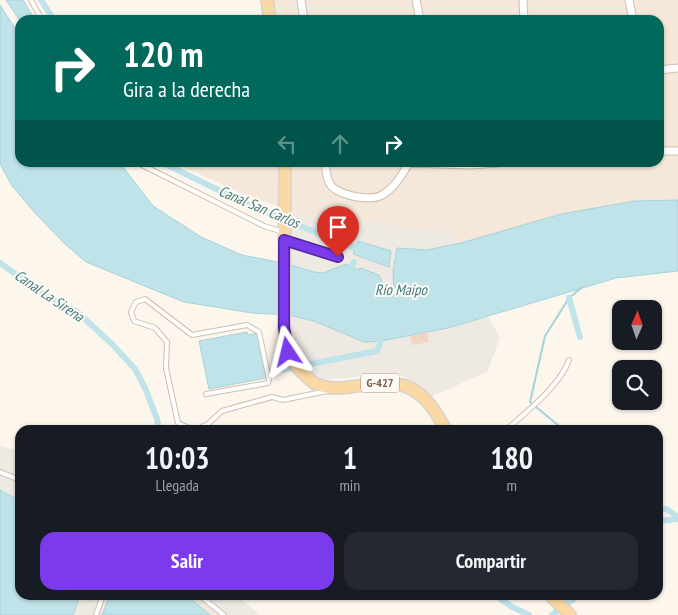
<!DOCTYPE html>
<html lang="es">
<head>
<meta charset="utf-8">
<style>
	body { margin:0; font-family:"PT Sans Narrow",sans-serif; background:#242831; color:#f1f3f6; height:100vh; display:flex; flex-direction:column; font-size:19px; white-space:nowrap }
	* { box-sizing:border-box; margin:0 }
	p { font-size:16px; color:#9ea1a6 }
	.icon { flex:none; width:28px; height:28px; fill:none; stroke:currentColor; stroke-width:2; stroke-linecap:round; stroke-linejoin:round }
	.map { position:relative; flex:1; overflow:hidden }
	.drawer { position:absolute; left:15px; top:425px; width:648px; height:175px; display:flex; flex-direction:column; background:#171b24; border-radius:15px; box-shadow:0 1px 4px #0004 }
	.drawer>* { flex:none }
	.guide { position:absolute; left:15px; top:15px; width:649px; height:152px; border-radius:15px; box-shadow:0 1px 4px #0004; background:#00695c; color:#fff; overflow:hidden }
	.needle { width:32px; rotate:2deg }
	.controls { position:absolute; left:612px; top:300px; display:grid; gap:10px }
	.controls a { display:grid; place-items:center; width:50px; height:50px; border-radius:10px; background:#171b24; box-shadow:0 1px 4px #0004; font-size:25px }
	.pin { position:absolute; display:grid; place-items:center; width:42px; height:42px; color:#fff; margin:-51px -21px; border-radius:50% 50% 50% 0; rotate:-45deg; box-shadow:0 0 5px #0007 }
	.pin .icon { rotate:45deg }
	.me { position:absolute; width:55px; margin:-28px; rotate:350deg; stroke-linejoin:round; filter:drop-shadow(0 0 4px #0008) }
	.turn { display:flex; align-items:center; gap:18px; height:105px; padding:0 25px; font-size:22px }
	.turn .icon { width:65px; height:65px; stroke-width:2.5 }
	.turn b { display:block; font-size:35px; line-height:42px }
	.lanes { display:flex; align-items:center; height:48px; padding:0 25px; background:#0003; justify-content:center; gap:25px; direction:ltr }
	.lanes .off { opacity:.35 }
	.eta { display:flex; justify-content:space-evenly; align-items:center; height:85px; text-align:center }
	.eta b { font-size:30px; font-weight:600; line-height:35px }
	.primary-button { display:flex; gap:10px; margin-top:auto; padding:10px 25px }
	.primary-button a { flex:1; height:58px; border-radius:15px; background:#7c3aed; color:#fff; font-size:20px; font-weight:600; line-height:58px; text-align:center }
	.primary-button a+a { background:#242831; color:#f1f3f6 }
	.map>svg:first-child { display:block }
</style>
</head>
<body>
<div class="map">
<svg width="678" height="615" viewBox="0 0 678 615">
	<rect width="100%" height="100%" fill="#fdf6ec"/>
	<!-- residential -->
	<path fill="#f5e8da" d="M262 0H678V200L635 201 561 214 461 243 448 231 414 230 375 222 325 220 301 214 243 194 175 163 659 162V20H265Z"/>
	<!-- industrial -->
	<g fill="#efe9e4">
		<path d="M288 210 325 220 375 222 413 230 448 231 461 243 488 316 500 338 487 372 431 397 402 376 382 374 338 379H318L304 370 289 345Z"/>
		<path d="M0 446 20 451V595H236L260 615H0Z"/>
	</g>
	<!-- water -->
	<g fill="#bfe3e8" stroke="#a5d3da">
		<path d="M6 0H23L35 20 20 21Z"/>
		<path d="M0 5 20 36V162L120 163 153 206 201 237 242 255 288 264 314 272 323 273 346 264 358 270 360 268 379 275 385 289H394L393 272 397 248 427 250 461 243 561 214 635 201 678 200V271L616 278 448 328 381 341 364 342 314 321 289 315 252 313 184 302 86 262 65 244 36 214 12 186 0 164Z"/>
		<path d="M358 241 391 251 389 267 353 254Z"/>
		<path d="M247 332 248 335 257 333 266 378 209 389 199 341Z"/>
		<path d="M0 490 20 501V595H80L73 615H0Z"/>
		<path d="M110 595H186L210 615H102Z"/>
	</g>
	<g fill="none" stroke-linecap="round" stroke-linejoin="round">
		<!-- stream -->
		<path stroke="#a5d3da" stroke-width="2" d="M564 430 530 402 545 336 569 298 581 288"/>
		<!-- canal -->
		<g stroke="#bfe3e8" stroke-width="6">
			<path d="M41 0 54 20"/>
			<path d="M161 162 251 206 362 251"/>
			<path d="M0 263 45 295 76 311 112 344 135 369 146 390 157 419 159 430"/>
			<path d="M348 274 354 262"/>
			<path d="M569 298 580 337"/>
			<path d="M265 373 377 351 383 335"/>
			<path d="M658 509H666L678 517"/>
			<path d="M658 521 678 519"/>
			<path d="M495 595 512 607 529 615"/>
			<path d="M552 615 579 595"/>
		</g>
	</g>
	<!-- building -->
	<path fill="#f3d5c3" d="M427 332 429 342 412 345 410 336Z"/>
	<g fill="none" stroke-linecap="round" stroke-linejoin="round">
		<defs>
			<g id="lane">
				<path d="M31 0 42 20"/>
				<path d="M136 162 264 226 283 232"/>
				<path d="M285 240 338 257"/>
				<path d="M206 394 268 383 269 380 259 332 247 325 192 335 145 299 136 302 131 312 134 321 155 328 167 342 166 368 178 423 189 428H200L209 423 222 411 272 397 283 400 327 391"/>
				<path d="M506 430C527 411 560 386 569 360"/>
				<path d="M0 472 20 480"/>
				<path d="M199 595 224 615"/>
				<path d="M96 615 103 595"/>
			</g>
			<g id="street">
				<path d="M301 0 304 20"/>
				<path d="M416 0 420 20"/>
				<path d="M523 0 524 20"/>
				<path d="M629 0 633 20"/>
				<path d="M659 70 678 68"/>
				<path d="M659 151H678"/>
				<path d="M325 162C326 168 326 176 329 182 334 195 369 202 382 195 393 189 403 174 409 162"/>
				<path d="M409 163 471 165 510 162"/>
			</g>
			<g id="primary">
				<path d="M267 0 270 20"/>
				<path d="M285 162 284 327C285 345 289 360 302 372 306 376 310 380 314 383 340 397 375 376 405 386 425 393 436 412 446 430"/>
				<path d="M550 595 570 615"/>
			</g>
		</defs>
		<!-- lane casing -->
		<use href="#lane" stroke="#d1beb0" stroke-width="6"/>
		<!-- street casing -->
		<use href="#street" stroke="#d1beb0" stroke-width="9"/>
		<!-- primary casing -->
		<use href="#primary" stroke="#dad1cd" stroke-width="14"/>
		<!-- path -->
		<path stroke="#d9b8a5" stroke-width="1" stroke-dasharray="1 4" stroke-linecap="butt" d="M364 231V226"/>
		<!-- lane -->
		<use href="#lane" stroke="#fff" stroke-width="4"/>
		<!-- street -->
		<use href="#street" stroke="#fff" stroke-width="7"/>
		<!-- primary -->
		<use href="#primary" stroke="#fbd9a5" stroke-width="11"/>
	</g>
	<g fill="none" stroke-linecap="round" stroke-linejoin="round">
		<defs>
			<path id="route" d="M288 352 284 327V240L338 257"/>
		</defs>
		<!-- route casing -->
		<use href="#route" stroke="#51269a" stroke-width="12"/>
		<!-- route -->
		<use href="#route" stroke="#7c3aed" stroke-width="9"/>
	</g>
	<g text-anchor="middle" stroke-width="4" stroke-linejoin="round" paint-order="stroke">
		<!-- shield labels -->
		<rect fill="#fffaf3" stroke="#a28b7f" stroke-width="1" x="361" y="373.5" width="38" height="19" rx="4"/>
		<g font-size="12" font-weight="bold" fill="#7a5c4d">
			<text x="380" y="387">G-427</text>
		</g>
		<!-- water labels -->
		<g font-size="15" font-style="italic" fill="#437c86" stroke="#fffaf3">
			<text transform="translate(259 207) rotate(23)" y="5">Canal San Carlos</text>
			<text x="401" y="295">Río Maipo</text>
			<text transform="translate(49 296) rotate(34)" y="5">Canal La Sirena</text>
		</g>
	</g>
</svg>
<div class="controls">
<a><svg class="needle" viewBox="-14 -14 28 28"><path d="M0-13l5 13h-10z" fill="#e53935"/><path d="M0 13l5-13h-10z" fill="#9ea1a6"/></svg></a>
<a><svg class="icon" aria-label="search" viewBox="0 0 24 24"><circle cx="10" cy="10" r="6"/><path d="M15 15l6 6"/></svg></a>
</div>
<div class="pin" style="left:338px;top:257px;background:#d93025"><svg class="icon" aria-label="arrive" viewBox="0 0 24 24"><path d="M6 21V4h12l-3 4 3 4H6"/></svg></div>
<svg class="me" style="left:288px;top:352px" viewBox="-20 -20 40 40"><path d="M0-17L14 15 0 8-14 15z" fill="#7c3aed" stroke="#fff" stroke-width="4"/></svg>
<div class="guide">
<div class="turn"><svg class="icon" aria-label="right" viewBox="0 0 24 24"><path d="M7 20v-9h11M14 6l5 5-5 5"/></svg><div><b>120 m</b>Gira a la derecha</div></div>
<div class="lanes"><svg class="icon off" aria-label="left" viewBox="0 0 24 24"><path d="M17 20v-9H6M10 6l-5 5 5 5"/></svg><svg class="icon off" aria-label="ahead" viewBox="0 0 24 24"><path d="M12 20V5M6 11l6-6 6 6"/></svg><svg class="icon" aria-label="right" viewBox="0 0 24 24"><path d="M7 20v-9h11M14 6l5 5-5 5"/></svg></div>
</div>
<section class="drawer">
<div class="eta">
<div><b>10:03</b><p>Llegada</p></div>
<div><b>1</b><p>min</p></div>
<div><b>180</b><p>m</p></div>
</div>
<div class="primary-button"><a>Salir</a><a>Compartir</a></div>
</section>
</div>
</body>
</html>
